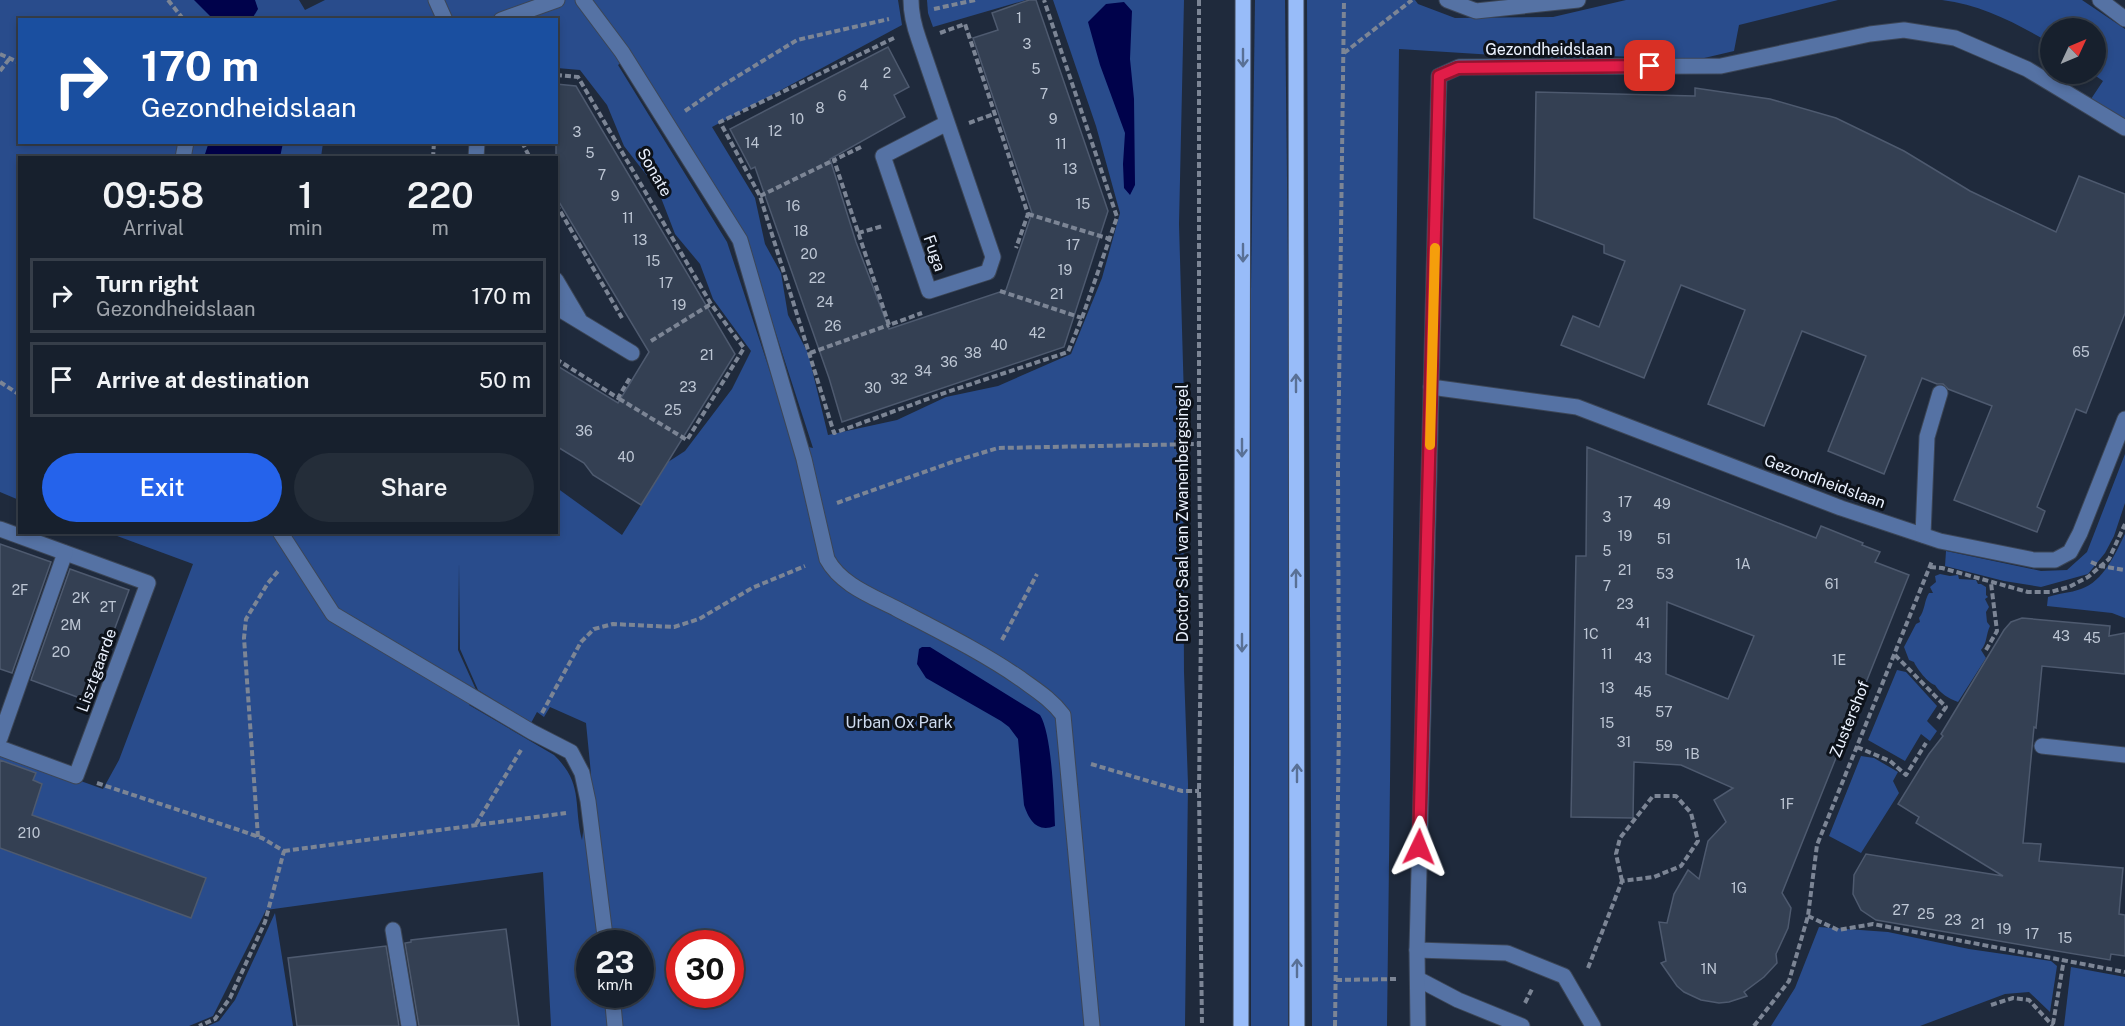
<!DOCTYPE html>
<html lang="en">
<head>
<meta charset="utf-8">
<style>
	body { margin:0; font-family:"Public Sans",sans-serif; background:#242d39; color:#f1f3f6; height:100vh; display:flex; flex-direction:column; font-size:22px; white-space:nowrap }
	* { box-sizing:border-box; margin:0 }
	p { font-size:20px; color:#9ea3aa }
	.icon { flex:none; width:33px; height:33px; fill:none; stroke:currentColor; stroke-width:2; stroke-linecap:round; stroke-linejoin:round }
	.map { position:relative; flex:1; overflow:hidden }
	.panel { position:absolute; left:18px; top:156px; width:540px; height:378px; display:flex; flex-direction:column; background:#17202d; border-radius:0px; box-shadow:0 3px 9px #0003,0 0 0 2px #363e49 }
	.panel>* { flex:none }
	.top-card { position:absolute; left:18px; top:18px; width:540px; height:126px; border-radius:0px; box-shadow:0 3px 9px #0003,0 0 0 2px #363e49; background:#1a4fa0; color:#fff; overflow:hidden }
	.needle { width:39px; rotate:46deg }
	.buttons { position:absolute; left:2040px; top:18px; display:grid; gap:12px }
	.buttons a { display:grid; place-items:center; width:66px; height:66px; border-radius:50%; background:#17202d; box-shadow:0 3px 9px #0003,0 0 0 2px #363e49; font-size:30px }
	.speed { position:absolute; left:576px; top:930px; display:flex; gap:12px; font-size:30px; font-weight:700; text-align:center }
	.speed>* { display:grid; place-content:center; width:78px; height:78px; border-radius:50%; background:#17202d; box-shadow:0 3px 9px #0003,0 0 0 2px #363e49; line-height:1 }
	.speed small { font-size:15px; font-weight:400 }
	.speed .limit { border:9px solid #d22; background:#fff; color:#111 }
	.pin { position:absolute; display:grid; place-items:center; width:51px; height:51px; color:#fff; margin:-26px; border-radius:12px; box-shadow:0 3px 9px #0006 }
	.me { position:absolute; width:66px; margin:-33px; rotate:2deg; stroke-linejoin:round; filter:drop-shadow(0 0 4px #0008) }
	.turn { display:flex; align-items:center; gap:21px; height:126px; padding:0 24px; font-size:27px }
	.turn .icon { width:78px; height:78px; stroke-width:2.5 }
	.turn b { display:block; font-size:42px; line-height:51px }
	.eta { display:flex; justify-content:space-evenly; align-items:center; height:102px; text-align:center }
	.eta b { font-size:36px; font-weight:600; line-height:42px }
	.primary-button { display:flex; gap:12px; margin-top:auto; padding:12px 24px }
	.primary-button a { flex:1; height:69px; border-radius:36px; background:#2563eb; color:#fff; font-size:24px; font-weight:600; line-height:69px; text-align:center }
	.primary-button a+a { background:#242d39; color:#f1f3f6 }
	ul { padding:0; list-style:none }
	li { display:flex; align-items:center; gap:18px; height:75px; margin:0 12px 9px; padding:0 12px; border:3px solid #363e49; border-radius:0px }
	li div { flex:1 }
	li b { display:block; font-size:22px }
	li em { font-style:normal }
	.map>svg:first-child { display:block }
</style>
</head>
<body>
<div class="map">
<svg width="2125" height="1026" viewBox="0 0 2125 1026">
	<rect width="100%" height="100%" fill="#1f2a3c"/>
	<!-- green -->
	<g fill="#294c8c" fill-rule="evenodd">
		<path d="M0 0H299L305 10 325 0H898L902 25 712 127 755 198 765 244 781 273 788 315 808 353 828 435 897 420 946 397 998 386 1071 354 1102 278 1120 213 1096 126 1053 0H1184L1179 224 1185 434 1181 439 1174 440V449H1180L1183 452 1184 672 1188 784 1185 1026H551L543 872 266 910 213 1016 189 1026H0V752L103 789 119 760 193 564 109 533 556 532 557 488 622 535 668 462 685 451 732 389 751 351 713 299 700 264 675 234 658 190 624 146 607 105 580 70 557 68 556 20H20V142L323 143 321 157 20 158 19 500 0 492ZM631 55 746 241 813 448 794 444 727 242 618 65ZM459 563 460 649 478 690 531 723 537 712 544 717 550 707 586 723 591 774 582 840C573 804 584 784 554 755L469 705 477 692 458 650ZM590 944H640V994H590ZM680 944H730V994H680Z"/>
		<path d="M927 0H1026L933 27 928 13Z"/>
		<path d="M1255 0H1285L1288 268V1026H1251V290Z"/>
		<path d="M1307 0H1415L1418 4 1455 18 1553 17 1626 0H1838L1739 25 1734 51 1700 59 1608 56 1605 62 1399 49 1387 1026H1312Z"/>
		<path d="M1942 0H2082L2125 29V121L2091 99 2103 81 2093 74H2096V28H2050V43C2016 23 1982 5 1942 0Z"/>
		<path d="M2125 454V503L2114 536 2105 553 2088 574 2041 587 2004 581 1945 566 1946 551 2041 571 2067 570 2087 552Z"/>
		<path d="M2125 534V618L2112 613 2047 606 2048 597C2059 593 2070 593 2081 589 2104 581 2115 554 2125 534Z"/>
		<path d="M1940 574 1950 576 1958 575 1959 579 1976 580 1978 584H1981L1986 587V595L1988 597 1985 599 1989 607 1986 612 1987 622 1990 626C1986 634 1987 644 1981 650L1986 658 1958 702C1948 698 1941 694 1935 685 1928 683 1917 669 1914 662L1909 660 1904 647 1916 624 1920 622 1919 618C1925 611 1924 601 1929 593H1933L1930 587 1936 582 1935 576Z"/>
		<path d="M1897 670 1906 672 1937 706 1927 721 1937 731 1930 741 1921 734 1905 761 1868 740Z"/>
		<path d="M1861 756 1874 758 1898 772 1893 781 1899 793 1861 853 1829 836Z"/>
		<path d="M275 913 293 1026H208L219 1021 235 1000Z"/>
		<path d="M1819 927 1888 932 1969 949 2051 961 2057 966 2050 1012 2029 992 2005 994 1920 1026H1771L1795 988Z"/>
		<path d="M2071 967 2125 977V1026H2064Z"/>
	</g>
	<!-- water -->
	<g fill="#00024b">
		<path d="M194 0H255L258 9 252 19H213Z"/>
		<path d="M1124 2 1132 11 1130 59 1134 99 1135 185 1130 195 1124 188 1123 164 1125 133 1100 65 1088 22 1106 4Z"/>
		<path d="M209 142H283V143L280 157H204Z"/>
		<path d="M922 647H930L1040 715C1052 734 1054 801 1055 826 1037 833 1029 820 1024 805L1018 739 1009 727 1001 721 926 678 917 664 919 649Z"/>
	</g>
	<!-- building -->
	<g fill="#344053" stroke="#4e5a6f" stroke-width="1.5" fill-rule="evenodd">
		<path d="M1029 0H1036L1108 211 1064 347 842 422 829 378 755 167 751 169 730 129 888 47 909 87 894 95 905 117 830 159 856 242 889 329 1006 290 1032 213 973 38 998 30 992 13Z"/>
		<path d="M556 84 576 86 735 354 641 505 593 475 584 463 556 446V365L618 403 649 352 556 197Z"/>
		<path d="M1695 88 1770 99 1836 118 1904 151 1970 191 2056 232 2079 176 2125 194V313L2086 413 2076 409 2037 507 2045 511 2037 532 1954 500 1992 406 1948 389 1943 384H1937L1922 378 1884 474 1828 451 1866 356 1802 331 1764 426 1708 404 1745 310 1681 285 1644 378 1561 345 1573 316 1599 327 1625 261 1604 253V245L1534 218 1536 92 1695 96Z"/>
		<path d="M1587 447 1816 538 1821 526 1863 543 1862 545 1880 552 1875 562 1909 575 1782 893 1791 908 1788 928 1776 954 1777 963 1764 977 1744 992 1747 996 1729 1002 1719 1003 1701 1000 1684 992 1677 986 1661 963 1666 961 1659 922 1667 923 1674 894 1688 870 1699 879 1708 841 1726 822 1714 800 1733 788 1681 765 1634 762 1633 818 1571 817 1576 556H1586ZM1667 602 1754 636 1728 699 1666 674Z"/>
		<path d="M0 544 51 562 12 673 0 669Z"/>
		<path d="M70 569 129 590 88 701 31 680Z"/>
		<path d="M2022 618 2110 626 2109 636 2125 633V674L2042 666 2036 728 2034 727 2023 843 2041 844 2039 861 2123 868 2119 914 2125 915V956L2111 954 2110 960 1876 920 1861 910 1853 894 1854 875 1866 854 2003 876 1916 823 1919 817 1898 804 1929 754 1943 736 1941 734 2004 630 2011 622Z"/>
		<path d="M0 760 36 773 33 780 42 784 32 815 206 878 191 918 0 848Z"/>
		<path d="M506 929 519 1026H419L405 943 411 942V940Z"/>
		<path d="M386 946 399 1026H297L288 958Z"/>
	</g>
	<g fill="none" stroke-linecap="round" stroke-linejoin="round">
		<defs>
			<g id="minor">
				<path d="M436 0 445 20"/>
				<path d="M583 0 622 52 740 240 804 459 827 559C841 585 872 596 897 609 939 631 982 652 1021 679 1036 690 1051 699 1063 715L1092 1026"/>
				<path d="M911 0C911 14 914 26 919 40L993 257 988 272 929 291 883 156 947 123"/>
				<path d="M1447 0 1476 11 1578 0"/>
				<path d="M2100 0 2125 19"/>
				<path d="M501 20 557 0"/>
				<path d="M183 158 186 142"/>
				<path d="M476 158 477 142"/>
				<path d="M556 280 579 319"/>
				<path d="M556 307 632 353"/>
				<path d="M1431 387 1577 407 1841 508 1940 541 2034 560H2055L2070 552 2080 533 2125 419"/>
				<path d="M0 529 148 583 76 776 0 748"/>
				<path d="M280 532 333 614 532 732 571 752 582 773 588 801 606 944"/>
				<path d="M1923 535 1927 437 1940 393"/>
				<path d="M0 738 65 553"/>
				<path d="M2042 746 2125 755"/>
				<path d="M393 930 409 1026"/>
				<path d="M1417 950 1507 953 1564 976 1593 1026"/>
				<path d="M1418 979 1458 1000 1522 1026"/>
				<path d="M612 994 615 1026"/>
				<path d="M1418 1026 1417 950 1439 76 1459 67 1721 66 1870 34 1904 30 1955 38 2027 69 2125 128"/>
			</g>
			<g id="major">
				<path d="M1296 0 1297 1026"/>
				<path d="M1241 1026 1243 0"/>
			</g>
		</defs>
		<!-- minor casing -->
		<use href="#minor" stroke="#3c4657" stroke-width="17"/>
		<!-- major casing -->
		<use href="#major" stroke="#3c4657" stroke-width="17"/>
		<!-- path -->
		<g stroke="#7c8595" stroke-width="4" stroke-dasharray="6 3" stroke-linecap="butt">
			<path d="M168 0 184 20"/>
			<path d="M1199 0V444L1201 629 1199 791 1202 1026"/>
			<path d="M934 9 975 0"/>
			<path d="M940 33 965 24 1028 214 1016 248"/>
			<path d="M894 38 720 122 760 196 834 433 947 392 1068 352 1082 318 1117 217 1044 0"/>
			<path d="M1344 53 1412 0"/>
			<path d="M0 54 20 63"/>
			<path d="M0 71 10 58"/>
			<path d="M556 75 578 77 711 304 744 348 687 440 618 398"/>
			<path d="M685 111 720 87 797 40 889 19"/>
			<path d="M969 123 994 114"/>
			<path d="M522 142 530 158"/>
			<path d="M861 147 834 160 889 325 922 313"/>
			<path d="M433 158 434 142"/>
			<path d="M760 196 834 160"/>
			<path d="M556 204 622 318"/>
			<path d="M1028 214 1110 239"/>
			<path d="M858 233 883 226"/>
			<path d="M1000 291 1082 318"/>
			<path d="M651 341 711 304"/>
			<path d="M810 353 889 325"/>
			<path d="M556 359 618 398 631 376"/>
			<path d="M0 382 20 395"/>
			<path d="M837 503 955 461 998 448 1199 444"/>
			<path d="M2091 562 2100 566 2125 570"/>
			<path d="M1930 567 1942 568 2028 592H2050L2069 587 2088 577 2109 559 2125 524"/>
			<path d="M1002 640 1037 574"/>
			<path d="M1986 650 1997 631 1991 583"/>
			<path d="M1895 655 1946 707 1937 720"/>
			<path d="M542 713 581 642 594 629 613 624 674 627 699 619 752 588 805 566"/>
			<path d="M1857 747 1890 761 1906 775 1926 743"/>
			<path d="M1091 764 1182 791H1199"/>
			<path d="M97 783 242 831 262 838 284 851 265 922 230 998 215 1019 199 1026"/>
			<path d="M476 824 521 750"/>
			<path d="M258 837 244 638 246 619 268 583 279 570"/>
			<path d="M284 851 566 813"/>
			<path d="M1808 916 1838 930 1873 924 2125 972"/>
			<path d="M640 959 644 968 648 973"/>
			<path d="M1588 968 1622 881 1654 877 1681 866 1698 841 1691 813 1676 796H1653L1620 838 1616 854 1622 881"/>
			<path d="M1336 980 1396 979"/>
			<path d="M1525 1003 1532 989"/>
			<path d="M1991 1005 2013 998 2029 1000 2053 1026"/>
			<path d="M2053 1024 2064 959"/>
			<path d="M1335 1026 1339 720 1338 466 1344 0"/>
			<path d="M1754 1026 1789 981 1808 916 1817 845 1932 561"/>
		</g>
		<!-- minor -->
		<use href="#minor" stroke="#5572a4" stroke-width="15"/>
		<!-- major -->
		<use href="#major" stroke="#98bcf9" stroke-width="15"/>
	</g>
	<!-- one-way arrows -->
	<defs><path id="oneway-shaft" d="M-6 0H5M1.5-3L5.5 0L1.5 3" fill="none" stroke-width="1.6" stroke-linecap="round" stroke-linejoin="round" transform="scale(1.5)"/></defs>
	<g stroke="#597095">
		<use href="#oneway-shaft" transform="translate(1243 58) rotate(90)"/>
		<use href="#oneway-shaft" transform="translate(1243 253) rotate(90)"/>
		<use href="#oneway-shaft" transform="translate(1296 383) rotate(-90)"/>
		<use href="#oneway-shaft" transform="translate(1242 448) rotate(90)"/>
		<use href="#oneway-shaft" transform="translate(1296 578) rotate(-90)"/>
		<use href="#oneway-shaft" transform="translate(1242 643) rotate(90)"/>
		<use href="#oneway-shaft" transform="translate(1297 773) rotate(-90)"/>
		<use href="#oneway-shaft" transform="translate(1297 968) rotate(-90)"/>
	</g>
	<g fill="none" stroke-linecap="round" stroke-linejoin="round">
		<defs>
			<path id="route" d="M1419 847 1439 76 1458 68 1650 66"/>
		</defs>
		<!-- route casing -->
		<use href="#route" stroke="#92132f" stroke-width="15"/>
		<!-- route -->
		<use href="#route" stroke="#e11d48" stroke-width="10"/>
		<!-- slow -->
		<path stroke="#f59e0b" stroke-width="10" d="M1430 445 1435 248"/>
	</g>
	<g text-anchor="middle" stroke-width="6" stroke-linejoin="round" paint-order="stroke">
		<!-- number labels -->
		<g font-size="14" fill="#bdc6d4">
			<text x="1019" y="23">1</text>
			<text x="1027" y="49">3</text>
			<text x="1036" y="74">5</text>
			<text x="887" y="78">2</text>
			<text x="864" y="90">4</text>
			<text x="1044" y="99">7</text>
			<text x="842" y="101">6</text>
			<text x="820" y="113">8</text>
			<text x="797" y="124">10</text>
			<text x="1053" y="124">9</text>
			<text x="775" y="136">12</text>
			<text x="577" y="137">3</text>
			<text x="752" y="148">14</text>
			<text x="1061" y="149">11</text>
			<text x="590" y="158">5</text>
			<text x="1070" y="174">13</text>
			<text x="602" y="180">7</text>
			<text x="615" y="201">9</text>
			<text x="1083" y="209">15</text>
			<text x="793" y="211">16</text>
			<text x="628" y="223">11</text>
			<text x="801" y="236">18</text>
			<text x="640" y="245">13</text>
			<text x="1073" y="250">17</text>
			<text x="809" y="259">20</text>
			<text x="653" y="266">15</text>
			<text x="1065" y="275">19</text>
			<text x="817" y="283">22</text>
			<text x="666" y="288">17</text>
			<text x="1057" y="299">21</text>
			<text x="825" y="307">24</text>
			<text x="679" y="310">19</text>
			<text x="833" y="331">26</text>
			<text x="1037" y="338">42</text>
			<text x="999" y="350">40</text>
			<text x="2081" y="357">65</text>
			<text x="973" y="358">38</text>
			<text x="707" y="360">21</text>
			<text x="949" y="367">36</text>
			<text x="923" y="376">34</text>
			<text x="899" y="384">32</text>
			<text x="688" y="392">23</text>
			<text x="873" y="393">30</text>
			<text x="673" y="415">25</text>
			<text x="584" y="436">36</text>
			<text x="626" y="462">40</text>
			<text x="1625" y="507">17</text>
			<text x="1662" y="509">49</text>
			<text x="1607" y="522">3</text>
			<text x="1625" y="541">19</text>
			<text x="1664" y="544">51</text>
			<text x="1607" y="556">5</text>
			<text x="1743" y="569">1A</text>
			<text x="1625" y="575">21</text>
			<text x="1665" y="579">53</text>
			<text x="1832" y="589">61</text>
			<text x="1607" y="591">7</text>
			<text x="20" y="595">2F</text>
			<text x="81" y="603">2K</text>
			<text x="1625" y="609">23</text>
			<text x="108" y="612">2T</text>
			<text x="1643" y="628">41</text>
			<text x="71" y="630">2M</text>
			<text x="1591" y="639">1C</text>
			<text x="2061" y="641">43</text>
			<text x="2092" y="643">45</text>
			<text x="61" y="657">2O</text>
			<text x="1607" y="659">11</text>
			<text x="1643" y="663">43</text>
			<text x="1839" y="665">1E</text>
			<text x="1607" y="693">13</text>
			<text x="1643" y="697">45</text>
			<text x="1664" y="717">57</text>
			<text x="1607" y="728">15</text>
			<text x="1624" y="747">31</text>
			<text x="1664" y="751">59</text>
			<text x="1692" y="759">1B</text>
			<text x="1787" y="809">1F</text>
			<text x="29" y="838">210</text>
			<text x="1739" y="893">1G</text>
			<text x="1901" y="915">27</text>
			<text x="1926" y="919">25</text>
			<text x="1953" y="925">23</text>
			<text x="1978" y="929">21</text>
			<text x="2004" y="934">19</text>
			<text x="2032" y="939">17</text>
			<text x="2065" y="943">15</text>
			<text x="1709" y="974">1N</text>
		</g>
		<!-- street labels -->
		<g font-size="16" fill="#ebf2ff" stroke="#0d121a">
			<text x="1549" y="55">Gezondheidslaan</text>
			<text transform="translate(655 172) rotate(60)" y="6">Sonate</text>
			<text transform="translate(935 253) rotate(71)" y="6">Fuga</text>
			<text transform="translate(1825 481) rotate(20)" y="6">Gezondheidslaan</text>
			<text transform="translate(1182 513) rotate(-90)" y="6">Doctor Saal van Zwanenbergsingel</text>
			<text transform="translate(96 670) rotate(-70)" y="6">Lisztgaarde</text>
			<text transform="translate(1849 719) rotate(-68)" y="6">Zustershof</text>
		</g>
		<!-- park labels -->
		<g font-size="16" fill="#cddaef" stroke="#0d121a">
			<text x="899" y="728">Urban Ox Park</text>
		</g>
	</g>
</svg>
<div class="buttons">
<a><svg class="needle" viewBox="-14 -14 28 28"><path d="M0-13l5 13h-10z" fill="#e53935"/><path d="M0 13l5-13h-10z" fill="#9ea3aa"/></svg></a>
</div>
<div class="speed"><div>23<small>km/h</small></div><div class="limit">30</div></div>
<div class="pin" style="left:1650px;top:66px;background:#d93025"><svg class="icon" aria-label="arrive" viewBox="0 0 24 24"><path d="M6 21V4h12l-3 4 3 4H6"/></svg></div>
<svg class="me" style="left:1419px;top:847px" viewBox="-20 -20 40 40"><path d="M0-17L14 15 0 8-14 15z" fill="#e11d48" stroke="#fff" stroke-width="4"/></svg>
<div class="top-card">
<div class="turn"><svg class="icon" aria-label="right" viewBox="0 0 24 24"><path d="M7 20v-9h11M14 6l5 5-5 5"/></svg><div><b>170 m</b>Gezondheidslaan</div></div>
</div>
<section class="panel">
<div class="eta">
<div><b>09:58</b><p>Arrival</p></div>
<div><b>1</b><p>min</p></div>
<div><b>220</b><p>m</p></div>
</div>
<ul>
<li><svg class="icon" aria-label="right" viewBox="0 0 24 24"><path d="M7 20v-9h11M14 6l5 5-5 5"/></svg><div><b>Turn right</b><p>Gezondheidslaan</p></div><em>170 m</em></li>
<li><svg class="icon" aria-label="arrive" viewBox="0 0 24 24"><path d="M6 21V4h12l-3 4 3 4H6"/></svg><div><b>Arrive at destination</b></div><em>50 m</em></li>
</ul>
<div class="primary-button"><a>Exit</a><a>Share</a></div>
</section>
</div>
</body>
</html>
